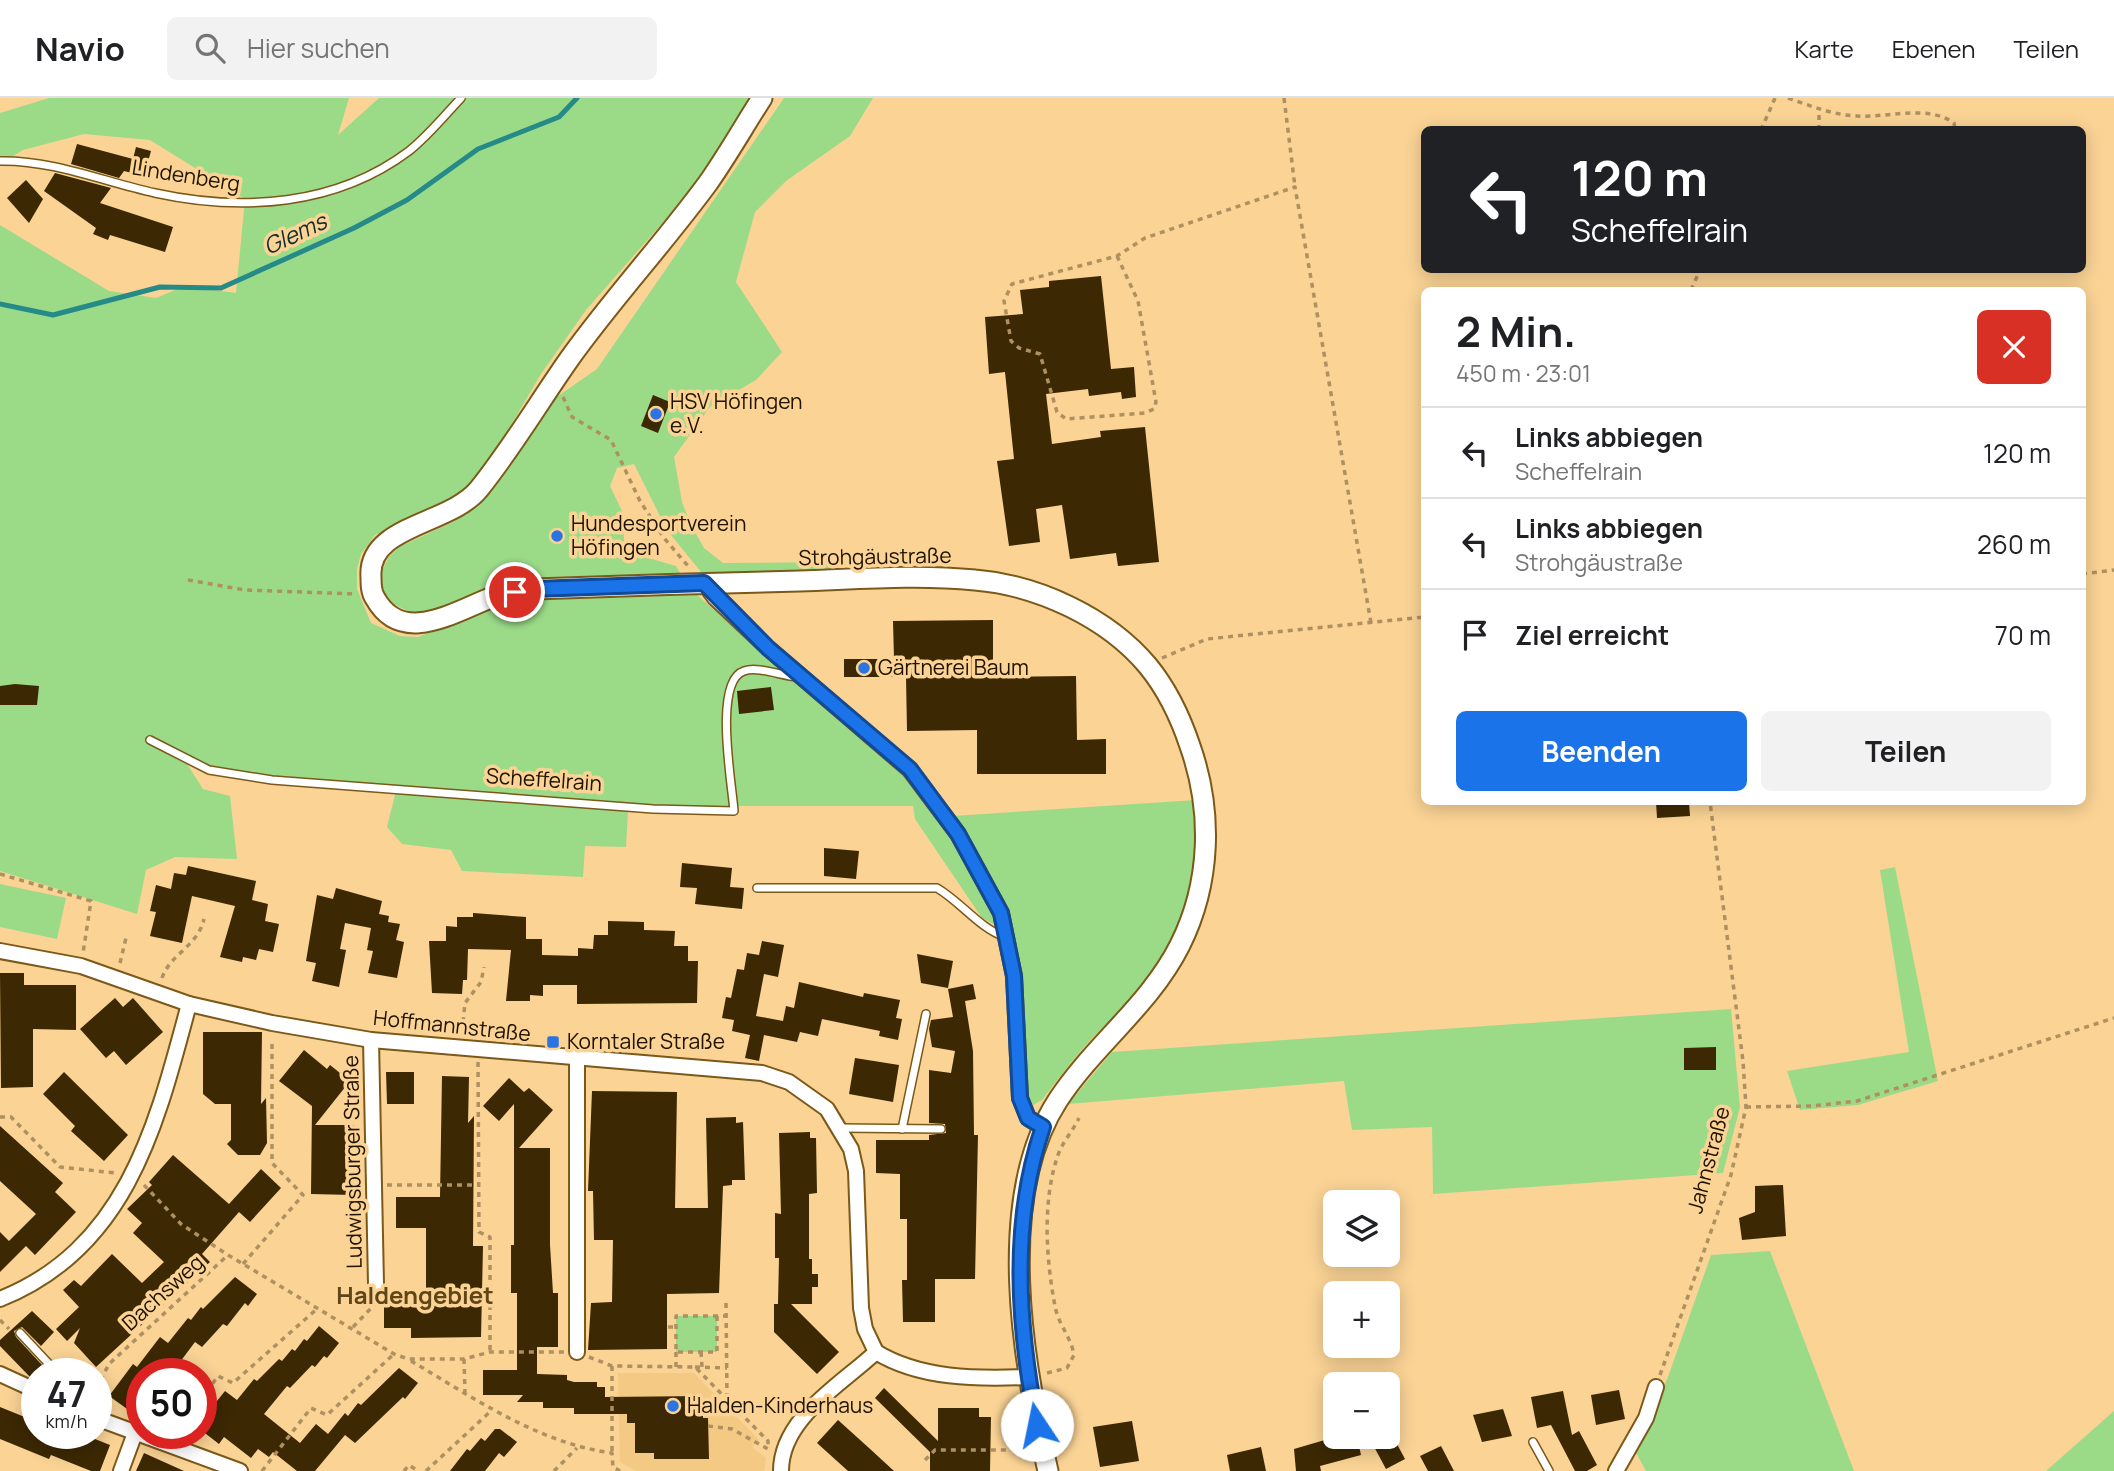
<!DOCTYPE html>
<html lang="de">
<head>
<meta charset="utf-8">
<style>
	body { margin:0; font-family:Manrope,sans-serif; background:#f2f2f2; color:#202124; height:100vh; display:flex; flex-direction:column; font-size:26px; white-space:nowrap }
	* { box-sizing:border-box; margin:0 }
	p { font-size:23px; color:#757577 }
	.icon { flex:none; width:38px; height:38px; fill:none; stroke:currentColor; stroke-width:2; stroke-linecap:round; stroke-linejoin:round }
	.map { position:relative; flex:1; overflow:hidden }
	.sheet { position:absolute; left:1421px; top:189px; width:665px; height:518px; display:flex; flex-direction:column; background:#fff; border-radius:10px; box-shadow:0 4px 18px #0003 }
	.sheet>* { flex:none }
	.guide { position:absolute; left:1421px; top:28px; width:665px; height:147px; border-radius:10px; box-shadow:0 4px 18px #0003; background:#202124; color:#fff; overflow:hidden }
	.tools { position:absolute; left:1323px; top:1092px; display:grid; gap:14px }
	.tools a { display:grid; place-items:center; width:77px; height:77px; border-radius:10px; background:#fff; box-shadow:0 4px 18px #0003; font-size:35px }
	.speed { position:absolute; left:21px; top:1260px; display:flex; gap:14px; font-size:35px; font-weight:700; text-align:center }
	.speed>* { display:grid; place-content:center; width:91px; height:91px; border-radius:50%; background:#fff; box-shadow:0 4px 18px #0003; line-height:1 }
	.speed small { font-size:18px; font-weight:400 }
	.speed .limit { border:10px solid #d22; background:#fff; color:#111 }
	.pin { position:absolute; display:grid; place-items:center; width:60px; height:60px; color:#fff; margin:-30px; border:4px solid #fff; border-radius:50%; box-shadow:0 2px 7px #0007 }
	.me { position:absolute; width:77px; margin:-38px; rotate:349deg; stroke-linejoin:round; filter:drop-shadow(0 0 5px #0008) }
	.turn { display:flex; align-items:center; gap:24px; height:147px; padding:0 35px; font-size:32px }
	.turn .icon { width:91px; height:91px; stroke-width:2.5 }
	.turn b { display:block; font-size:49px; line-height:60px }
	.round { display:grid; place-items:center; flex:none; width:74px; height:74px; border-radius:10px; background:#f2f2f2 }
	.overview { display:flex; align-items:center; justify-content:space-between; height:119px; padding:0 35px }
	h1 { font-size:42px; font-weight:700; line-height:52px }
	.cta { display:flex; gap:14px; margin-top:auto; padding:14px 35px }
	.cta a { flex:1; height:80px; border-radius:10px; background:#1a73e8; color:#fff; font-size:28px; font-weight:700; line-height:80px; text-align:center }
	.cta a+a { background:#f2f2f2; color:#202124 }
	ul { padding:0; list-style:none }
	li { display:flex; align-items:center; gap:21px; height:91px; padding:0 35px; border-top:2px solid #e0e0e0 }
	li div { flex:1 }
	li b { display:block; font-size:26px }
	li em { font-style:normal }
	header { display:flex; align-items:center; gap:42px; box-sizing:border-box; height:98px; padding:0 35px; background:#fff; border-bottom:2px solid #e0e0e0 }
	header strong { font-size:33px }
	nav { display:flex; gap:38px; margin-inline-start:auto; font-size:24px }
	.search { width:490px; height:63px; background:#f2f2f2; display:flex; align-items:center; gap:18px; box-sizing:border-box; padding:0 24px; border-radius:10px; color:#757577; font-size:26px }
	.map>svg:first-child { display:block }
</style>
</head>
<body>
<header>
<strong>Navio</strong>
<div class="search"><svg class="icon" aria-label="search" viewBox="0 0 24 24"><circle cx="10" cy="10" r="6"/><path d="M15 15l6 6"/></svg>Hier suchen</div>
<nav><a>Karte</a><a>Ebenen</a><a>Teilen</a></nav>
</header>
<div class="map">
<svg width="2114" height="1373" viewBox="0 0 2114 1373">
	<rect width="100%" height="100%" fill="#fad395"/>
	<!-- built -->
	<path fill="#f4c984" d="M618 1275H694L759 1342 752 1349 766 1360 764 1373H636L620 1364Z"/>
	<!-- green -->
	<g fill="#9bdb88">
		<path d="M49 0H349L338 37 379 0H751L700 82 586 212 541 276 480 380 458 403 375 437 361 456 357 471V491L371 525 400 538 418 539 497 508 522 502 697 497 905 677 930 706 976 771 998 822 997 828 982 820 915 721 913 708H739L734 713H628L626 749 585 748 583 779 462 773 451 752 402 746 387 729 396 693 209 672 182 658 203 691 230 698 237 761 175 759 146 772 137 816 0 773V127L109 193 156 200 185 188 236 195 245 101 150 42 84 36 23 52 0 66V15Z"/>
		<path d="M784 0H873L850 38 786 83 755 114 736 184 782 254 756 282 710 309 674 359 682 404 691 427 704 450 723 465 833 464 835 475 705 479 667 432 634 366 617 370 610 388 622 413 625 453 676 468 683 480 416 517 389 504 381 488 382 472 389 459 399 449 455 423 479 404 496 388 545 307 597 271Z"/>
		<path d="M1196 702C1204 772 1182 840 1138 896 1127 911 1109 923 1096 936 1076 957 1059 980 1042 1002L1033 1007 1026 999 1017 863 953 718Z"/>
		<path d="M1895 769 1938 983 1858 1007 1800 1012 1787 973 1909 954 1880 772Z"/>
		<path d="M0 786 66 800 57 841 0 829Z"/>
		<path d="M1731 911 1740 1009 1723 1075 1433 1096 1432 1029 1352 1032 1344 983 1068 1006 1112 954Z"/>
		<path d="M1770 1153 1854 1373H1646L1635 1353 1668 1279 1711 1157Z"/>
		<rect x="676" y="1218" width="41" height="36"/>
		<path d="M2114 1313V1373H2046Z"/>
	</g>
	<g fill="none" stroke-linecap="round" stroke-linejoin="round">
		<!-- stream -->
		<path stroke="#258a88" stroke-width="5" d="M0 206 53 217 160 189 221 190 354 130 407 102 478 51 559 19 577 0"/>
	</g>
	<!-- building -->
	<g fill="#3c2803">
		<path d="M77 46 133 61 136 49 151 53 144 78 124 73 119 80 71 66Z"/>
		<path d="M55 75 111 90 100 105 173 129 165 154 110 137 108 142 93 136 96 130 44 93Z"/>
		<path d="M26 82 43 101 29 125 7 100Z"/>
		<path d="M1101 178 1111 271 1134 269 1136 299 1122 301 1121 294 1089 298 1088 291 1046 296 1052 346 1101 339 1100 333 1145 329 1159 464 1118 468 1116 455 1070 461 1062 407 1036 411 1040 444 1009 448 997 363 1014 361 1005 274 989 276 985 219 1023 216 1020 192 1049 189V183Z"/>
		<path d="M653 297 670 304 658 335 641 328Z"/>
		<path d="M993 522V579L1076 578 1077 642 1106 641V676H977V632L907 633 906 579H844V561H894L893 523Z"/>
		<path d="M15 586 39 588 37 607H0V588Z"/>
		<path d="M771 589 774 612 739 616 737 593Z"/>
		<path d="M1656 704H1689L1690 718 1657 720Z"/>
		<path d="M824 750 859 753 856 781 824 778Z"/>
		<path d="M682 765 732 770 730 789 744 790 742 811 695 806 697 790 680 789Z"/>
		<path d="M188 768 256 783 252 802 268 806 265 823 279 826 273 854 259 851 256 862 243 859 242 864 220 859 235 808 192 798 182 845 150 838 156 814 150 813 156 787 171 791 174 775 186 777Z"/>
		<path d="M336 790 382 803 379 816 389 818 388 824 400 826 396 842 404 844 397 880 368 875 373 853 367 852 371 830 345 825 340 851 346 852 339 889 312 883 316 865 306 863 317 797 333 801Z"/>
		<path d="M473 815 526 819V841H542V857L578 858V850L593 851 594 837H608V823L644 824V832L675 833 674 848H688V863H698L697 905 577 906V887H543V898L530 897V903H506L511 852 468 851 467 882H463L462 896 432 895 429 843H446V828L457 829V819H473Z"/>
		<path d="M762 843 784 847 778 879 764 876 756 918 783 923 786 908 794 910 799 884 863 899 864 895 900 902 896 920 902 921 898 942 879 938 880 933 822 921 818 938 800 934 797 944 764 937 759 963 745 960 750 937 732 933 734 922 722 920 726 899 731 900 737 871 744 872 747 855 759 857Z"/>
		<path d="M917 856 953 863 948 890 921 885Z"/>
		<path d="M0 875H24V887H76V932L33 931V989L1 990Z"/>
		<path d="M973 886 976 901 965 903 973 953 974 1037H978L975 1181H935V1224H903L902 1182H907V1121H900V1076L876 1075V1042H929V1037L946 1035 945 1026 929 1025V972L951 975 955 953 932 949 929 931 931 922 953 919 948 891Z"/>
		<path d="M115 900 123 909 133 900 163 934 126 967 114 953 106 960 80 931Z"/>
		<path d="M203 934H262L261 1006 266 1000 267 1045 260 1057H238L227 1046 231 1042V1006H215L203 996Z"/>
		<path d="M1716 949V972H1684V950Z"/>
		<path d="M304 952 327 971 330 967 350 983 315 1027H354L353 1097 311 1096 312 1008 279 983Z"/>
		<path d="M855 960 899 967 893 1004 849 996Z"/>
		<path d="M64 974 128 1037 104 1063 71 1033 75 1028 43 996Z"/>
		<path d="M386 974H414V1006H387Z"/>
		<path d="M442 978 469 979 468 1025 474 1018 473 1148H483L481 1239 411 1240V1230H384V1199H426V1130H396V1099H440Z"/>
		<path d="M509 980 524 994 529 990 553 1012 519 1050H550V1147L553 1195H558V1249H537V1276L567 1277V1282L574 1284H597V1289H605V1299L703 1298V1320H708L709 1361H654V1355H635V1325H627V1316H574V1310H543V1304H517L523 1297H483V1272H517V1195H511V1147H514V1006L499 1023 483 1008Z"/>
		<path d="M592 993 677 994 675 1110H708L706 1020 736 1019V1025L743 1024 745 1082H732V1087L723 1088 719 1195 667 1196V1251L588 1252 591 1205 612 1204 613 1142H594L593 1093H588Z"/>
		<path d="M0 1028 63 1085 55 1094 76 1114 35 1157 26 1148 0 1174V1134L9 1143 36 1116 0 1083Z"/>
		<path d="M810 1034V1040H816L817 1095 809 1096V1161H812V1176H818V1189H812V1206H791L839 1254 817 1276 774 1234V1206H778L779 1160H775V1115L781 1116 779 1035Z"/>
		<path d="M173 1057 229 1106 261 1071 281 1090 250 1124 239 1114 202 1156 210 1164 96 1269 74 1245 80 1230 67 1243 56 1231 79 1209 63 1192 74 1182 81 1188 112 1156 142 1185 164 1164 133 1135 142 1125 127 1111 152 1087 149 1084Z"/>
		<path d="M1783 1087 1786 1138 1742 1142 1739 1120 1755 1114V1088Z"/>
		<path d="M235 1179 257 1196 248 1208 245 1205 227 1228 223 1226 202 1249 195 1244 171 1276H142V1298L130 1313 109 1298 133 1266 137 1269 160 1239 168 1245 188 1220 191 1222 201 1209 203 1211Z"/>
		<path d="M32 1213 54 1234 41 1248 22 1229 14 1233 16 1239 42 1267 30 1279 0 1248V1242Z"/>
		<path d="M319 1228 339 1245 327 1260 324 1258 315 1269 312 1267 290 1290 287 1288 264 1316 300 1345 316 1326 328 1336 345 1315 348 1318 358 1305 361 1307 399 1270 418 1285 405 1301 403 1299 355 1345 345 1337 315 1373H297L273 1354 269 1359 258 1351 251 1360 224 1339 219 1346 201 1332V1323L225 1293 237 1302 254 1281 257 1283 279 1261 282 1263 292 1251 295 1253 304 1241 307 1243Z"/>
		<path d="M884 1290 938 1343V1310H979V1319H991L990 1373H930V1354L875 1300Z"/>
		<path d="M1619 1292 1625 1321 1596 1327 1591 1297Z"/>
		<path d="M1563 1293 1572 1337 1579 1333 1597 1367 1587 1373H1575L1551 1327 1537 1330 1531 1299Z"/>
		<path d="M0 1309 37 1324V1335H80L110 1347 100 1373H91L51 1357 49 1361 0 1341Z"/>
		<path d="M1503 1311 1512 1338 1482 1344 1473 1317Z"/>
		<path d="M838 1322 869 1350 894 1373H848L817 1345Z"/>
		<path d="M1132 1323 1139 1363 1100 1369 1093 1329Z"/>
		<path d="M495 1331H500L517 1344 504 1359 499 1355 485 1373H450L467 1351 470 1353 481 1340 485 1343Z"/>
		<path d="M1391 1335 1405 1361 1386 1371 1372 1345Z"/>
		<path d="M1335 1339H1357L1361 1357 1320 1368 1321 1373H1296L1294 1351Z"/>
		<path d="M1441 1348 1454 1373H1428L1420 1358Z"/>
		<path d="M1261 1349 1266 1373H1230L1227 1357Z"/>
		<path d="M144 1355 184 1373H136Z"/>
	</g>
	<g fill="none" stroke-linecap="round" stroke-linejoin="round">
		<defs>
			<g id="lane">
				<path d="M0 63C54 62 104 84 155 95 242 114 336 108 409 53 428 38 445 17 461 0"/>
				<path d="M150 642 209 672 272 682 653 711 734 713C732 686 713 583 744 573 758 568 782 578 797 579"/>
				<path d="M757 790H937C961 804 979 830 1005 839"/>
				<path d="M841 1030 941 1031"/>
				<path d="M902 1031 926 916"/>
				<path d="M20 1235 48 1265 49 1276"/>
				<path d="M1533 1344 1549 1373"/>
			</g>
			<g id="street">
				<path d="M704 485 715 500 768 550 910 672 958 736 1001 815 1014 878 1020 1000 1028 1020 1043 1029"/>
				<path d="M0 853 81 868 189 906 272 925 371 942 762 975 789 984 827 1011 851 1051 856 1073 861 1210 865 1231 876 1254"/>
				<path d="M371 942 376 1186"/>
				<path d="M577 961V1254"/>
				<path d="M0 1201C128 1150 157 1025 189 906"/>
				<path d="M876 1254C920 1281 977 1281 1027 1279"/>
				<path d="M0 1276 37 1293"/>
				<path d="M96 1320 240 1373"/>
				<path d="M121 1373 135 1335"/>
				<path d="M781 1373C781 1320 841 1287 876 1254"/>
				<path d="M1616 1373 1646 1320 1656 1289"/>
			</g>
			<path id="secondary" d="M762 0C744 28 727 58 708 85 664 145 613 200 570 260 539 304 512 350 479 391 450 427 367 427 371 479 371 486 371 494 375 500 402 549 455 513 493 499 506 495 520 493 534 491 623 488 711 485 800 483 858 481 917 476 975 482 1037 487 1107 519 1148 568 1166 590 1181 621 1190 648 1213 713 1211 785 1180 847 1150 907 1094 947 1058 1002 994 1100 1023 1266 1048 1373"/>
		</defs>
		<!-- lane casing -->
		<use href="#lane" stroke="#7b5919" stroke-width="10"/>
		<!-- street casing -->
		<use href="#street" stroke="#7b5919" stroke-width="18"/>
		<!-- secondary casing -->
		<use href="#secondary" stroke="#7b5919" stroke-width="23"/>
		<!-- path -->
		<g stroke="#ae9061" stroke-width="3.5" stroke-dasharray="5 5" stroke-linecap="butt">
			<path d="M1284 0 1295 89"/>
			<path d="M1788 0C1811 8 1833 17 1857 18 1888 20 1927 6 1954 25L1955 32"/>
			<path d="M1761 32 1775 0"/>
			<path d="M1819 32V12"/>
			<path d="M1117 158 1138 203 1156 304 1154 311 1145 315 1066 321 1057 314 1040 256 1019 250 1011 243 1004 203 1012 186 1117 158 1145 140 1295 89 1371 525"/>
			<path d="M1691 192 1700 172"/>
			<path d="M563 299 572 319 611 342 640 403 664 440 688 468"/>
			<path d="M2082 476 2114 472"/>
			<path d="M188 482 245 492 357 496"/>
			<path d="M1162 560 1207 541 1424 519"/>
			<path d="M0 776 91 803 83 855"/>
			<path d="M120 865 126 840"/>
			<path d="M162 880C170 856 198 848 204 821"/>
			<path d="M462 934 465 905 481 884 484 869"/>
			<path d="M478 964 479 1134 490 1139V1254"/>
			<path d="M1746 1009 1812 1008 1857 1003 2114 920"/>
			<path d="M0 1019H11L60 1069 116 1075"/>
			<path d="M144 1087 181 1126 228 1157 394 1256 408 1261H464L490 1254H564"/>
			<path d="M387 1087H479"/>
			<path d="M243 1166 303 1097 272 1065V941"/>
			<path d="M726 1205 727 1301"/>
			<path d="M717 1218V1254H676V1218H726"/>
			<path d="M0 1222 9 1231"/>
			<path d="M353 1229 377 1204 376 1199"/>
			<path d="M668 1229H676"/>
			<path d="M701 1254 702 1269"/>
			<path d="M589 1259 612 1268 695 1269 768 1343V1351"/>
			<path d="M464 1261 465 1294"/>
			<path d="M411 1263C474 1300 538 1345 612 1355L613 1369 620 1373"/>
			<path d="M612 1268V1354"/>
			<path d="M676 1269V1254"/>
			<path d="M695 1269 727 1270"/>
			<path d="M1047 1275 1067 1270 1074 1257C1071 1239 1058 1226 1055 1208 1046 1161 1042 1103 1058 1057 1063 1043 1073 1033 1079 1020"/>
			<path d="M1660 1277 1731 1077 1746 1009 1743 963 1710 704"/>
			<path d="M96 1291 109 1266 228 1157"/>
			<path d="M201 1302 218 1278 233 1285 318 1210"/>
			<path d="M708 1328 732 1331 768 1351"/>
			<path d="M925 1362 935 1352H1027"/>
			<path d="M262 1373 311 1310 327 1317 394 1256"/>
			<path d="M404 1373 409 1367 418 1373"/>
			<path d="M426 1373 492 1312"/>
			<path d="M554 1373 577 1350"/>
		</g>
		<!-- lane -->
		<use href="#lane" stroke="#fff" stroke-width="7"/>
		<!-- street -->
		<use href="#street" stroke="#fff" stroke-width="14"/>
		<!-- secondary -->
		<use href="#secondary" stroke="#fff" stroke-width="19"/>
	</g>
	<g fill="none" stroke-linecap="round" stroke-linejoin="round">
		<defs>
			<path id="route" d="M515 494 534 491 704 485 768 550 910 671 958 736 1001 815 1014 878 1020 1000 1028 1020 1043 1029C1010 1125 1018 1229 1037 1327"/>
		</defs>
		<!-- route casing -->
		<use href="#route" stroke="#114b97" stroke-width="18"/>
		<!-- route -->
		<use href="#route" stroke="#1a73e8" stroke-width="12"/>
	</g>
	<!-- markers -->
	<g fill="#2c75e1" stroke="#fad395" stroke-width="2.5">
		<circle cx="656" cy="316" r="7"/>
		<circle cx="557" cy="438" r="7"/>
		<circle cx="864" cy="570" r="7"/>
		<rect x="546" y="937" width="14" height="14" rx="3.5"/>
		<circle cx="673" cy="1308" r="7"/>
	</g>
	<g text-anchor="middle" stroke-width="7" stroke-linejoin="round" paint-order="stroke">
		<!-- street labels -->
		<g font-size="21" fill="#1f1200" stroke="#fad395">
			<text transform="translate(186 78) rotate(9)" y="7">Lindenberg</text>
			<text transform="translate(875 459) rotate(-1)" y="7">Strohgäustraße</text>
			<text transform="translate(544 682) rotate(4)" y="7">Scheffelrain</text>
			<text transform="translate(452 928) rotate(6)" y="7">Hoffmannstraße</text>
			<text transform="translate(1709 1062) rotate(-75)" y="7">Jahnstraße</text>
			<text transform="translate(353 1064) rotate(-91)" y="7">Ludwigsburger Straße</text>
			<text transform="translate(163 1195) rotate(-42)" y="7">Dachsweg</text>
		</g>
		<!-- poi labels -->
		<g font-size="21" fill="#1f1200" stroke="#fad395" text-anchor="start">
			<text x="670" y="311">HSV Höfingen<tspan x="670" dy="24">e.V.</tspan></text>
			<text x="571" y="433">Hundesportverein<tspan x="571" dy="24">Höfingen</tspan></text>
			<text x="878" y="577">Gärtnerei Baum</text>
			<text x="567" y="951">Korntaler Straße</text>
			<text x="687" y="1315">Halden-Kinderhaus</text>
		</g>
		<!-- water labels -->
		<g font-size="23" font-style="italic" fill="#112f30" stroke="#fad395">
			<text transform="translate(295 136) rotate(-25)" y="8">Glems</text>
		</g>
		<!-- quarter labels -->
		<g font-size="24" font-weight="bold" fill="#604617" stroke="#fad395">
			<text x="415" y="1206">Haldengebiet</text>
		</g>
	</g>
</svg>
<div class="tools">
<a><svg class="icon" aria-label="layers" viewBox="0 0 24 24"><path d="M12 4l9 5-9 5-9-5zM3 14l9 5 9-5"/></svg></a>
<a>+</a>
<a>−</a>
</div>
<div class="speed"><div>47<small>km/h</small></div><div class="limit">50</div></div>
<div class="pin" style="left:515px;top:494px;background:#d93025"><svg class="icon" aria-label="arrive" viewBox="0 0 24 24"><path d="M6 21V4h12l-3 4 3 4H6"/></svg></div>
<svg class="me" style="left:1037px;top:1327px" viewBox="-20 -20 40 40"><circle r="19" fill="#fff"/><path d="M0-13L10 11 0 6-10 11z" fill="#1a73e8"/></svg>
<div class="guide">
<div class="turn"><svg class="icon" aria-label="left" viewBox="0 0 24 24"><path d="M17 20v-9H6M10 6l-5 5 5 5"/></svg><div><b>120 m</b>Scheffelrain</div></div>
</div>
<section class="sheet">
<div class="overview"><div><h1>2 Min.</h1><p>450 m · 23:01</p></div><a class="round" style="background:#d93025;color:#fff"><svg class="icon" aria-label="close" viewBox="0 0 24 24"><path d="M6 6l12 12M18 6L6 18"/></svg></a></div>
<ul>
<li><svg class="icon" aria-label="left" viewBox="0 0 24 24"><path d="M17 20v-9H6M10 6l-5 5 5 5"/></svg><div><b>Links abbiegen</b><p>Scheffelrain</p></div><em>120 m</em></li>
<li><svg class="icon" aria-label="left" viewBox="0 0 24 24"><path d="M17 20v-9H6M10 6l-5 5 5 5"/></svg><div><b>Links abbiegen</b><p>Strohgäustraße</p></div><em>260 m</em></li>
<li><svg class="icon" aria-label="arrive" viewBox="0 0 24 24"><path d="M6 21V4h12l-3 4 3 4H6"/></svg><div><b>Ziel erreicht</b></div><em>70 m</em></li>
</ul>
<div class="cta"><a>Beenden</a><a>Teilen</a></div>
</section>
</div>
</body>
</html>
